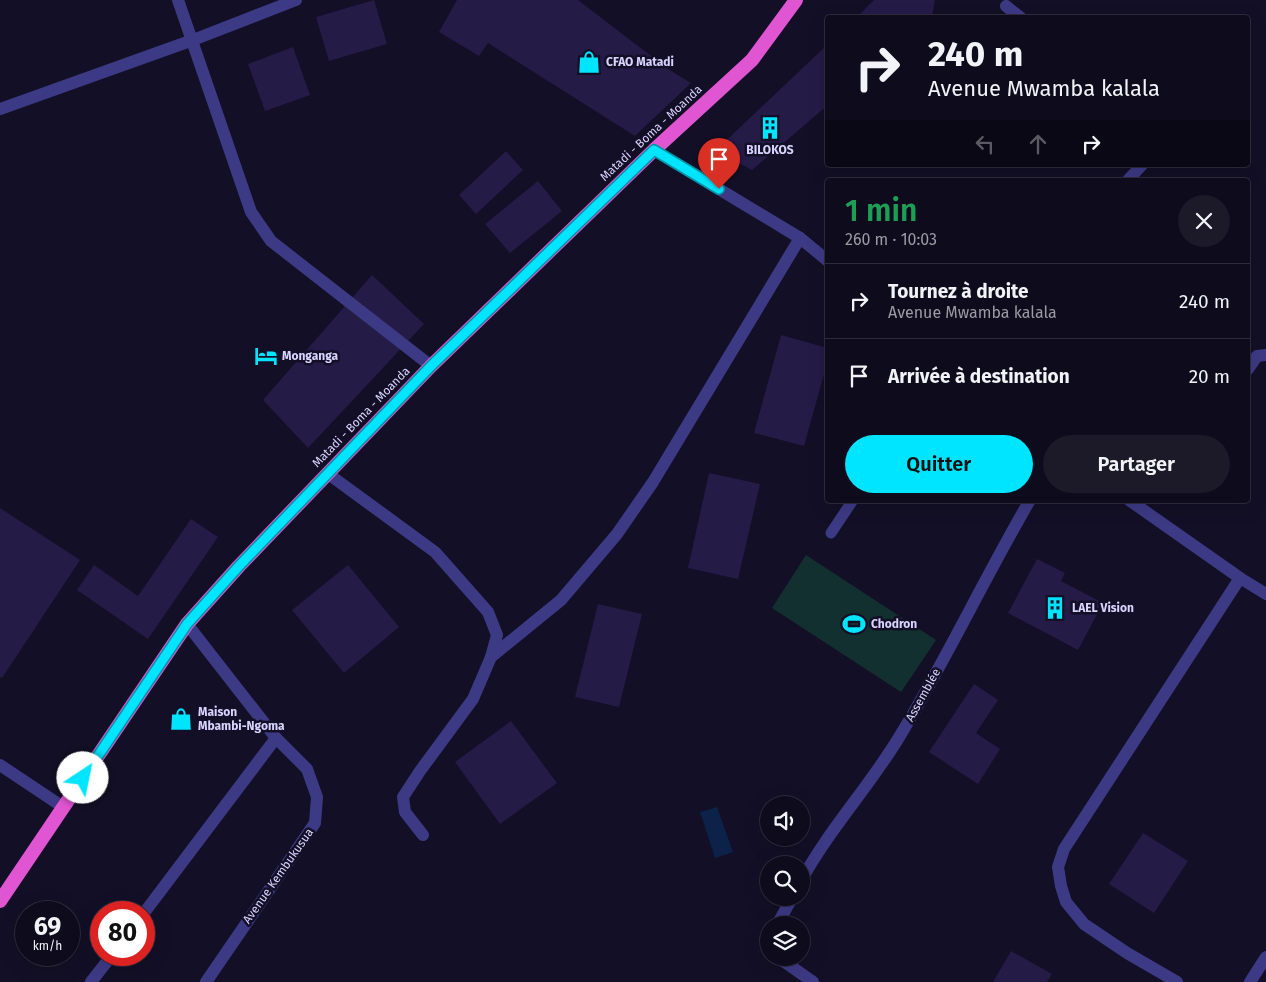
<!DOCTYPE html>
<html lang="fr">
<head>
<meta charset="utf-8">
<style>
	body { margin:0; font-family:"Fira Sans",sans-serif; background:#1c1929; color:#f1f3f6; height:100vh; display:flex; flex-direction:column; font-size:19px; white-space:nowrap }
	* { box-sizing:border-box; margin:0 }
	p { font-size:16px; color:#9b9ba3 }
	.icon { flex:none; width:28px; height:28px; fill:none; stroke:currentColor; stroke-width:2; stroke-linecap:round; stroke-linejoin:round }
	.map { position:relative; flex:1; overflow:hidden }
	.drawer { position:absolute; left:825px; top:178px; width:425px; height:325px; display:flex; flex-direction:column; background:#0e0b1c; border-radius:5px; box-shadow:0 5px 20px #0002,0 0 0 1px #2e2b3b }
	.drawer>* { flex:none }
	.hud { position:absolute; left:825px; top:15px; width:425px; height:152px; border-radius:5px; box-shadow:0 5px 20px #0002,0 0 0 1px #2e2b3b; background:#0e0b1c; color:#f1f3f6; overflow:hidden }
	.fabs { position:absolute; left:760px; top:796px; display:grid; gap:10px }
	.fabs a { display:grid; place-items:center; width:50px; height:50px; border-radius:50%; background:#0e0b1c; box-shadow:0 5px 20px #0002,0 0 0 1px #2e2b3b; font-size:25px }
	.speed { position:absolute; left:15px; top:901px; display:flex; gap:10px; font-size:25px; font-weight:700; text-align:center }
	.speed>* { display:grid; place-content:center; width:65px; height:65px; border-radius:50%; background:#0e0b1c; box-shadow:0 5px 20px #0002,0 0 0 1px #2e2b3b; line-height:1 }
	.speed small { font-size:12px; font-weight:400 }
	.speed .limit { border:8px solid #d22; background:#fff; color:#111 }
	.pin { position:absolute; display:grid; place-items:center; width:42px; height:42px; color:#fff; margin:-51px -21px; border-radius:50% 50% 50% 0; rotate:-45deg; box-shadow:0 0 5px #0007 }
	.pin .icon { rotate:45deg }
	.me { position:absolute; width:55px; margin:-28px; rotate:34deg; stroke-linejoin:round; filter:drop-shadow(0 0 4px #0008) }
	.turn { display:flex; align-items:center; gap:18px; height:105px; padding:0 20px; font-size:22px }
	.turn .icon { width:65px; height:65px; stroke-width:2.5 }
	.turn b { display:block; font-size:35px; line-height:42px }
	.lanes { display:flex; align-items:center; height:48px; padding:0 20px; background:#0003; justify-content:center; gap:25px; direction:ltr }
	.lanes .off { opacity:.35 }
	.round { display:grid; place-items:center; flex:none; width:52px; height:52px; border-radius:26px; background:#1c1929 }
	.head { display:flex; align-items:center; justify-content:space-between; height:85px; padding:0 20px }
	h1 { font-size:30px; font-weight:600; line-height:38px; color:#1e9e55 }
	.cta { display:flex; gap:10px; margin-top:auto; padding:10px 20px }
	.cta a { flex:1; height:58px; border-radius:30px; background:#00e5ff; color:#111; font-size:20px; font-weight:600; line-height:58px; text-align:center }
	.cta a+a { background:#1c1929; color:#f1f3f6 }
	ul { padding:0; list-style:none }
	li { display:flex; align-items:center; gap:15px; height:75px; padding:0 20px; border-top:1px solid #2e2b3b }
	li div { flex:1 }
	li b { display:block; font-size:19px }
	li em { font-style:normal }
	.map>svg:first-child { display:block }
</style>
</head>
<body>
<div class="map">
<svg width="1266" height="982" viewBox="0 0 1266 982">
	<rect width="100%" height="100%" fill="#130f26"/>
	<!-- green -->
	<path fill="#12302f" d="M806 555 936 640 901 692 772 608Z"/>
	<!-- water -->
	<path fill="#0c2248" d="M717 807 733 852 715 858 700 812Z"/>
	<!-- building -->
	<g fill="#241b47">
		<path d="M374 0 387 44 329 61 316 17Z"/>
		<path d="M457 0H578L668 69 691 83 635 136 488 43 479 56 439 32Z"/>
		<path d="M874 0H935L932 18H856Z"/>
		<path d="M828 44V105L752 170 715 151Z"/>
		<path d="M293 47 310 95 265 111 248 64Z"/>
		<path d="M506 151 523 170 476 214 459 195Z"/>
		<path d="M538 181 562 211 510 253 485 224Z"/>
		<path d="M372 275 424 324 308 448 263 400Z"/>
		<path d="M781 335 828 348V360L804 446 754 433Z"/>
		<path d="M709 473 760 484 738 579 688 568Z"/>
		<path d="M0 508 80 560 2 678 0 677Z"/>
		<path d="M191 519 218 537 148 639 77 590 94 565 138 596Z"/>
		<path d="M1037 559 1065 573 1061 581 1103 603 1078 650 1008 613Z"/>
		<path d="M348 565 399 627 344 673 292 610Z"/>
		<path d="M598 604 642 614 619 707 575 697Z"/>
		<path d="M974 684 998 700 976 733 1000 749 978 784 929 752Z"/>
		<path d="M511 721 557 783 500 824 455 762Z"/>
		<path d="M1143 833 1188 861 1154 913 1109 884Z"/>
		<path d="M1011 951 1052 974 1047 982H993Z"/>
	</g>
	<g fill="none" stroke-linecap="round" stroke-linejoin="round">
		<!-- service -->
		<path stroke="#3d3a85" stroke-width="11" d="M831 533 853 500"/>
		<!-- minor -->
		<g stroke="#3d3a85" stroke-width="12">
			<path d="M178 0 251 212 271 241 431 366"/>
			<path d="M1006 6 1021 18"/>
			<path d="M0 109 193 40 296 0"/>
			<path d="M654 150 800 238 828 261"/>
			<path d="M1128 180 1142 165"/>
			<path d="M1248 369 1257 356 1266 355"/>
			<path d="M327 473 435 552 488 612 497 635 491 657 473 699 420 771 403 797 405 812 423 835"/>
			<path d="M1129 500 1240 578 1266 594"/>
			<path d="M187 624 276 738 307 769 317 797 315 823 206 982"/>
			<path d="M491 657 561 600 617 534 653 482 800 238"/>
			<path d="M0 765 63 807"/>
			<path d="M801 881C828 831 868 788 898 739 945 662 984 579 1030 500"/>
			<path d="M144 913 276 738"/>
			<path d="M777 925 792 898"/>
			<path d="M769 940V948"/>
			<path d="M779 958 813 982"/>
			<path d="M91 982 112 955"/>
			<path d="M1177 982 1127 953 1084 924 1066 902 1061 886 1058 867 1064 849 1240 578"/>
			<path d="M1250 982 1266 957"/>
		</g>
		<!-- trunk -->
		<path stroke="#e055d1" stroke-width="14" d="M0 901 187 624 239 566 431 366 654 150 752 60 796 0"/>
	</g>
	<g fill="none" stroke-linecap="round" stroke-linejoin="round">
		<defs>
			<path id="route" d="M83 778 187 624 239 566 431 366 654 150 719 189"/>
		</defs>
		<!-- route casing -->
		<use href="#route" stroke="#0095a6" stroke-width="12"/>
		<!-- route -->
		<use href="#route" stroke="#00e5ff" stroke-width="9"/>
	</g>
	<!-- icons -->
	<defs>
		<symbol id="shop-bare" viewBox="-9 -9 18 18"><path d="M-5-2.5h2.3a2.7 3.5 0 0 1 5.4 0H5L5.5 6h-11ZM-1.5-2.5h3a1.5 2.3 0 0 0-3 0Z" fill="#00e5ff" stroke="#130f26" stroke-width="2.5" paint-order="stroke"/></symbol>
		<symbol id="building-bare" viewBox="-9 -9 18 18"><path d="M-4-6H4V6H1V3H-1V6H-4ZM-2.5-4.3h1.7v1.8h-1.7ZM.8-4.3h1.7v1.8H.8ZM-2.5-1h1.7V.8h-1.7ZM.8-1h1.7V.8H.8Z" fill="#00e5ff" stroke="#130f26" stroke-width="2.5" paint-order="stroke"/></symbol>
		<symbol id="hotel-bare" viewBox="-9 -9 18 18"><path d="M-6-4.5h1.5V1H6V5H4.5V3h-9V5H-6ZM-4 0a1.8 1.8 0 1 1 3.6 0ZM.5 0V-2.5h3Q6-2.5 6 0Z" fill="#00e5ff" stroke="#130f26" stroke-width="2.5" paint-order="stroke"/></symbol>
		<symbol id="stadium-bare" viewBox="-9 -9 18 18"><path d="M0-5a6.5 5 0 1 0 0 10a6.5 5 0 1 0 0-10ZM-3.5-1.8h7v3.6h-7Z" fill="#00e5ff" stroke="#130f26" stroke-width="2.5" paint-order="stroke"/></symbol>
	</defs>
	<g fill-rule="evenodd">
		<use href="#shop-bare" x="573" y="46" width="32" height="32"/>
		<use href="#building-bare" x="754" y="112" width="32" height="32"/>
		<use href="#hotel-bare" x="250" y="340" width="32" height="32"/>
		<use href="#building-bare" x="1039" y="592" width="32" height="32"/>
		<use href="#stadium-bare" x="838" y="608" width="32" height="32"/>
		<use href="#shop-bare" x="165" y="703" width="32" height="32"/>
	</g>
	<g text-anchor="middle" stroke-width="5" stroke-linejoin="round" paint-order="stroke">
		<!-- poi labels -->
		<g font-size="12" font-weight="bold" fill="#d9d4ff" stroke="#130f26" text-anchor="start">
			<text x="606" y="66">CFAO Matadi</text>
			<text x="770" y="154" text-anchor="middle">BILOKOS</text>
			<text x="282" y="360">Monganga</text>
			<text x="1072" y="612">LAEL Vision</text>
			<text x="871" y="628">Chodron</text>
			<text x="198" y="716">Maison<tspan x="198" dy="14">Mbambi-Ngoma</tspan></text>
		</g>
		<!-- street labels -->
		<g font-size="12" fill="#d9d4ff" stroke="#130f26">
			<text transform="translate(651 133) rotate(-43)" y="4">Matadi - Boma - Moanda</text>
			<text transform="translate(361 417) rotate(-46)" y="4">Matadi - Boma - Moanda</text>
			<text transform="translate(923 695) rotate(-61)" y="4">Assemblée</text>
			<text transform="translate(278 876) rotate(-55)" y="4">Avenue Kembukusua</text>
		</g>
	</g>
</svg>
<div class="fabs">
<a><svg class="icon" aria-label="sound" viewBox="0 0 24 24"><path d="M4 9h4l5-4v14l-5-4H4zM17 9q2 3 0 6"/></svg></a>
<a><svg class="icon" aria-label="search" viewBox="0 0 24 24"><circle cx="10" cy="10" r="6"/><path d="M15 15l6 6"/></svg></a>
<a><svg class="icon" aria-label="layers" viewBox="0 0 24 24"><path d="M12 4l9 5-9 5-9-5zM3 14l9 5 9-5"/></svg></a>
</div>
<div class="speed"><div>69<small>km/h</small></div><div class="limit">80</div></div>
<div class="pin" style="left:719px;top:189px;background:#d93025"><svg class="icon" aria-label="arrive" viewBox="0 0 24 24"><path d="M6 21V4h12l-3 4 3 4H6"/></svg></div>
<svg class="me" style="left:83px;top:778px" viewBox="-20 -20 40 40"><circle r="19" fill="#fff"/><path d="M0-13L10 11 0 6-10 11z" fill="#00e5ff"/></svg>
<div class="hud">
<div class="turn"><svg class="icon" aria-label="right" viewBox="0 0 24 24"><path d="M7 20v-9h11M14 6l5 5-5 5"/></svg><div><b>240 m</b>Avenue Mwamba kalala</div></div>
<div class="lanes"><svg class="icon off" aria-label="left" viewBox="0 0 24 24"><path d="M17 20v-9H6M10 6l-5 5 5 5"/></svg><svg class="icon off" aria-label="ahead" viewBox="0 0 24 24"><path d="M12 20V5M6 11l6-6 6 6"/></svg><svg class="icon" aria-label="right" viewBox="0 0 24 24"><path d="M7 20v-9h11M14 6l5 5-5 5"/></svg></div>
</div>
<section class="drawer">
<div class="head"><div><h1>1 min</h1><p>260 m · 10:03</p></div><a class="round"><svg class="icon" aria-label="close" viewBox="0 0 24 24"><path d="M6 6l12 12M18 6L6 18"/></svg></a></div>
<ul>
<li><svg class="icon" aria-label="right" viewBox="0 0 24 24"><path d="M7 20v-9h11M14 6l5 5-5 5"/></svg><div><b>Tournez à droite</b><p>Avenue Mwamba kalala</p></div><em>240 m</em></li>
<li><svg class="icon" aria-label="arrive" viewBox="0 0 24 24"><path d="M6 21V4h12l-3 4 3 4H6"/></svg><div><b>Arrivée à destination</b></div><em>20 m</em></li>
</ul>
<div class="cta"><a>Quitter</a><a>Partager</a></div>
</section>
</div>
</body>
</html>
